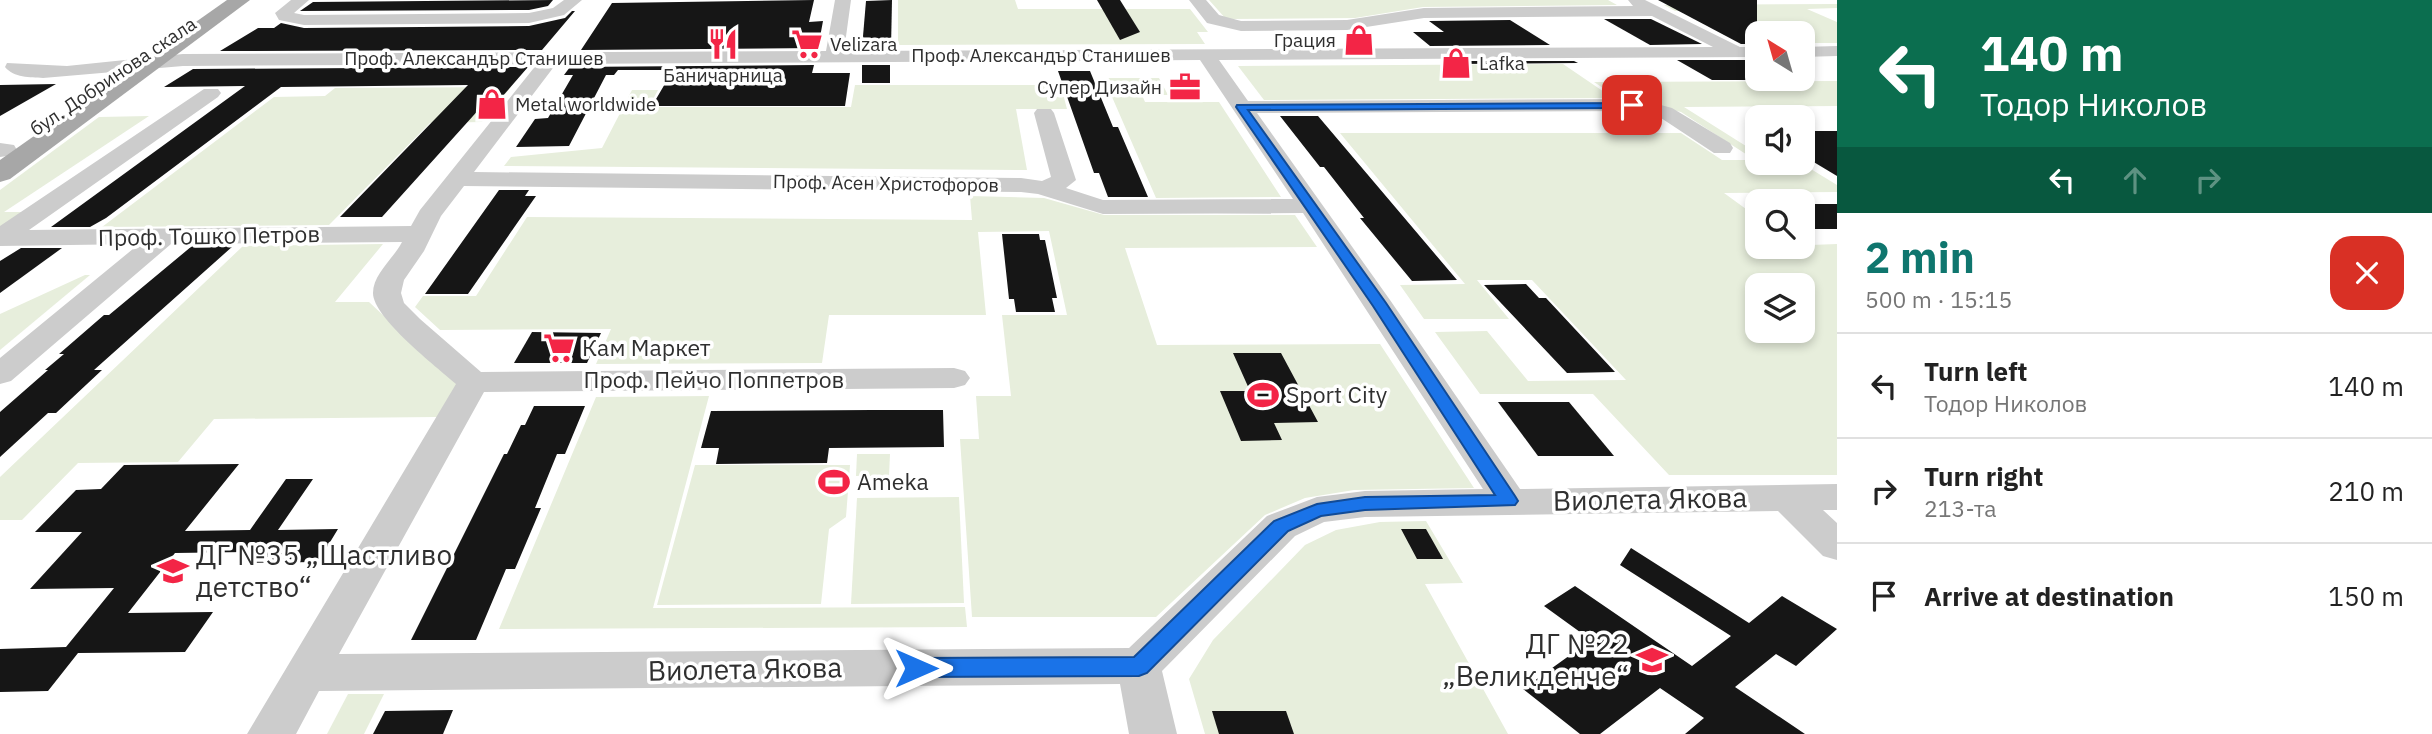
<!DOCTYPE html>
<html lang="en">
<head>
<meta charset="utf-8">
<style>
	body { margin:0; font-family:"IBM Plex Sans",sans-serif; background:#f6f6f6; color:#222; height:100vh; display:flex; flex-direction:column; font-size:26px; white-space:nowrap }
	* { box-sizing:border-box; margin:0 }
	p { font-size:23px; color:#767676 }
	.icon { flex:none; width:38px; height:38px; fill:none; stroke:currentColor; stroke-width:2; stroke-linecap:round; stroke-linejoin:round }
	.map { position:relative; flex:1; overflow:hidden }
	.details { display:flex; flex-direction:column; background:#fff; width:595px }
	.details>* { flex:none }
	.hud { background:#0b6e4f; color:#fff; overflow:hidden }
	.needle { width:46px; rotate:323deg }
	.controls { position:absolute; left:1745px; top:21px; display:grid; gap:14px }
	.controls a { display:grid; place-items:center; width:70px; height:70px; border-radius:14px; background:#fff; box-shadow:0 4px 10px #0003; font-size:35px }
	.pin { position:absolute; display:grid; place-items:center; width:60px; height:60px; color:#fff; margin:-30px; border-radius:14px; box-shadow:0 4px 10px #0006 }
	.me { position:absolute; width:77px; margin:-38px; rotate:90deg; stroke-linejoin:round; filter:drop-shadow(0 0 5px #0008) }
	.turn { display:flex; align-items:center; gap:24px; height:147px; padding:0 28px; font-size:32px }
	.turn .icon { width:91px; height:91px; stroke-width:2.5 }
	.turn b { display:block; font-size:49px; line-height:60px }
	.lanes { display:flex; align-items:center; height:66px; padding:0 28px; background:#0003; justify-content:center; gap:35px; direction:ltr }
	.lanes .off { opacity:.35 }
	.round { display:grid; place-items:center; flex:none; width:74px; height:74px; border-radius:21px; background:#f6f6f6 }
	.headline { display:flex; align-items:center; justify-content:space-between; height:119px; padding:0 28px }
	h1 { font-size:42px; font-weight:800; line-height:52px; color:#0f766e }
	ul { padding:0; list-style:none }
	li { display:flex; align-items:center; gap:21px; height:105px; padding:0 28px; border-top:2px solid #e0e0e0 }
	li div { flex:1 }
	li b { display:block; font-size:26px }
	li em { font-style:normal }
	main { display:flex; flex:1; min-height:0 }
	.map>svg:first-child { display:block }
</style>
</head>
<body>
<main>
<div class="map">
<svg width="1837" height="734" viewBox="0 0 1837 734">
	<rect width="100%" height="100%" fill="#fff"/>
	<!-- green -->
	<g fill="#e7eedc" fill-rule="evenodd">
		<path d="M898 0H1015L1018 9H1190L1208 32H1197L1205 44 898 45Z"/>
		<path d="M1209 0H1608L1617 5 1423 7 1355 18 1226 19Z"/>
		<path d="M1837 4V8L1807 9 1837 22V43H1803L1802 33H1758L1710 11H1675L1664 5Z"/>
		<path d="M1563 64 1613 98 1264 100 1238 66Z"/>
		<path d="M1104 78H1159L1168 95H1142L1145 102H1219L1281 197 1156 198 1109 90H1062L1067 109H1016L1027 170 504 166 511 157 602 148 632 90H658L649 107H851L855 85H1107Z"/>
		<path d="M1837 81V106L1684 107 1757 153V163H1801L1837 185V192L1724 193 1757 217V247L1837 244V475H1669L1593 394H1480L1435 332 1487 331 1528 381 1626 380 1532 280H1477L1509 319H1424L1400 285 1465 284 1340 133H1681L1722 160H1755L1681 112 1644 103H1625L1594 82ZM1757 285H1802V331H1757Z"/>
		<path d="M511 87 482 122 430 123 329 225 102 227 274 97 325 96 335 88Z"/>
		<path d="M149 116 4 212H22L0 227V190L99 117Z"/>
		<path d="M970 196 1044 198 1104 215H1295L1317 247 1125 248 1157 345 1380 344 1474 488 1354 490 1305 498 1265 515 1156 617H972L960 439H979L976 396H1011L1002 315H1067L1049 231 978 232 986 315H829L822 363 596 364 611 329 440 330 415 307 423 296H476L527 217 972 220Z"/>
		<path d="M383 244 335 302H369L457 384 437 417 214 419 178 462 78 463 22 520H0V477L243 246Z"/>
		<path d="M85 275H90L0 350V314Z"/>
		<path d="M709 396 653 608 965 607 967 627 499 629 596 397Z"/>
		<path d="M857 454H890L889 476H856Z"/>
		<path d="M695 465H850L846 517 829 529 821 604 657 605Z"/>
		<path d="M959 497 964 603 851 604 857 498Z"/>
		<path d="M1426 521 1463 583 1425 584 1508 734H1205L1189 679 1213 640 1305 545 1336 530 1380 522Z"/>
		<path d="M348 694H384L364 734H327Z"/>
	</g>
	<!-- building -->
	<g fill="#161616">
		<path d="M553 0 548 6 529 10 300 11 313 2Z"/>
		<path d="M814 0 809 22 823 21 818 48 581 50 612 3Z"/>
		<path d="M892 0 891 48H862L866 1Z"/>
		<path d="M1097 0H1120L1140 32 1120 40Z"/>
		<path d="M1658 0H1757V44H1741Z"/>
		<path d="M572 11H575L542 50 220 51 258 28H274L281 23 304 28 529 26 565 18Z"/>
		<path d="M1604 19H1651L1702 44 1650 45Z"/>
		<path d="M1510 20 1550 45 1430 46 1413 32H1444L1429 21Z"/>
		<path d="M1677 60H1757V80H1712Z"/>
		<path d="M1450 61H1574L1578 63 1454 64Z"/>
		<path d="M814 65 812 73H850L845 106H652L673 70H618L614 75H606L569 146 516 147 535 119 548 118 573 75H564L570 67Z"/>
		<rect x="862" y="65" width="28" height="18"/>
		<path d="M528 67 494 106H482L382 217H340L468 85 281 87 106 218 90 227H51L245 86 164 87 193 69Z"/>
		<path d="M1058 71H1090L1113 127H1118L1148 197H1108L1099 173H1094Z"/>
		<path d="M56 84 0 116V85Z"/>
		<path d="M1280 116H1318L1457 280 1412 281 1360 218H1364L1324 167H1320Z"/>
		<path d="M1802 131H1837V176L1802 155Z"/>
		<path d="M499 190H529L525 196H536L468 294H425Z"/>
		<rect x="1802" y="204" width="35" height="25"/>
		<path d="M1002 234H1039L1040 240H1045L1057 298H1052L1055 312H1016L1014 299H1009Z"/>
		<path d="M192 246H233L94 370H102L56 413H48L0 457V412L48 370H45L64 354H59L104 315H109Z"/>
		<path d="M21 248H62L0 293V261Z"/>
		<path d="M1526 284 1539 298H1546L1615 372 1567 373 1484 285Z"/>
		<path d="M532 332 601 333 587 363H514Z"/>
		<path d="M1233 353H1281L1318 422 1274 423 1282 440 1241 441 1220 391H1250Z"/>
		<path d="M1498 402H1569L1614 456H1538Z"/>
		<path d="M534 406H585L565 454H557L535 508H541L515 569H506L476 640H411L504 454H507L521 425H525Z"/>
		<path d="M872 410H943L944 447 829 448 827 463 716 464 719 448H701L711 411Z"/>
		<path d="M239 464 185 531 250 530 286 479H313L278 530 338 529 318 562 239 563 246 552 175 553 128 613 213 612 185 652 78 653 48 691 0 692V649L66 647 114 588 30 589 82 532H35L76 490 101 489 124 465Z"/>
		<path d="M1401 529H1426L1443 559H1417Z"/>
		<path d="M1631 548 1749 623 1782 596 1837 629 1796 666 1776 654 1735 687 1805 734H1685L1704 718 1660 688 1600 734H1580L1523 689 1591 640 1544 606 1575 586 1692 666 1731 636 1620 565Z"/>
		<path d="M453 710 443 734H373L385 711Z"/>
		<path d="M1212 711H1286L1294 734H1219Z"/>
	</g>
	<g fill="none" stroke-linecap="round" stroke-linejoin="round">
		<!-- minor -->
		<g fill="#ccc" fill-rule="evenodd">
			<path d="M291 0H309L294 13 304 15 529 13 553 8 564 0H582L564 15 529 23 304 25 279 20 275 13Z"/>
			<path d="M835 0H851L844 51 1713 47 1652 16 1424 18 1347 30 1241 31 1207 23 1189 0H1206L1219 15 1241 21 1347 20 1424 8 1633 6 1628 0H1645L1740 47H1757V57L1219 60 1248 101 1639 99 1672 108 1730 143 1733 148 1730 153H1714L1658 116 1638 111 1257 113 1390 300 1520 489 1837 484V510H1823L1837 523V560L1823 556 1778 511 1365 517 1324 522 1295 536 1162 671 1177 734H1129L1120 684 319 691 296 734H247L456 384C437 367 373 318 373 293 373 274 394 258 402 242L171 244 11 381 0 384V358L139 244 0 246V226L204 89H218L221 93 218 97 29 230 411 226 420 210 537 64 183 66 43 78C30 77 14 78 5 67L7 63 67 66 183 54 826 51ZM1200 60 1293 199 1103 200 1066 188 1076 180 1054 113 1051 109H1037L1034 113 1051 177 1042 181 1021 178 474 172 556 64ZM464 186 1021 192 1038 194 1103 214 1303 213 1483 489 1365 491 1317 497 1267 516 1129 648 339 654 484 392 954 388 965 385 970 378 965 371 954 368 481 372 420 319 404 303 401 293 404 280 424 251 441 216Z"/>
			<path d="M1837 46V56L1802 57V47Z"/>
			<path d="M0 143 14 145 17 150 14 155 0 157Z"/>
		</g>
		<!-- major -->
		<path fill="#a7a7a7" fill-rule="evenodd" d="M227 0H250L10 179 0 182V160Z"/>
	</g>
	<!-- route -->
	<path fill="#1a73e8" stroke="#114b97" stroke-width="2" d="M1636 103V108H1632L1248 110 1386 303 1515 496 1518 501 1515 505 1365 510 1321 516 1288 531 1147 673 1139 676 916 677 908 674 905 668 908 661 916 658 1134 657 1274 521 1317 504 1365 497 1495 495 1373 306 1236 107 1237 105Z"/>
	<!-- icons -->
	<defs>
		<symbol id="shop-bare" viewBox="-9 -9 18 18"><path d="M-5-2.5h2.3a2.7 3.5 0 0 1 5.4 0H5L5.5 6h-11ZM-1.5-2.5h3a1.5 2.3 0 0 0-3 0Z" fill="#f32546" stroke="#fff" stroke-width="2.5" paint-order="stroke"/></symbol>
		<symbol id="restaurant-bare" viewBox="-9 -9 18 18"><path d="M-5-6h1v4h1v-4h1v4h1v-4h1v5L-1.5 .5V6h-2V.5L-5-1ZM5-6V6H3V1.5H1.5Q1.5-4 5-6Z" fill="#f32546" stroke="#fff" stroke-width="2.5" paint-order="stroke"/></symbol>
		<symbol id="supermarket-bare" viewBox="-9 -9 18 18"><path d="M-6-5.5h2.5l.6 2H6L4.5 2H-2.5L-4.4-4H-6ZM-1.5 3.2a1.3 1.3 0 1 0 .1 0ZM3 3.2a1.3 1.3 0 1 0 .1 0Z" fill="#f32546" stroke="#fff" stroke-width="2.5" paint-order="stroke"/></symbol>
		<symbol id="office-bare" viewBox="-9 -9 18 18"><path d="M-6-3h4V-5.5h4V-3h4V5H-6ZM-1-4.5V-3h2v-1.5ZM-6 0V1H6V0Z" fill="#f32546" stroke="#fff" stroke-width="2.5" paint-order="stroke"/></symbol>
		<symbol id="stadium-bare" viewBox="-9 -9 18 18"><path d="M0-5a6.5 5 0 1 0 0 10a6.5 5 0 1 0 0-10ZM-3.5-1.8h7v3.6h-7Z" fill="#f32546" stroke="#fff" stroke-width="2.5" paint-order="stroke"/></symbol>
		<symbol id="school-bare" viewBox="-9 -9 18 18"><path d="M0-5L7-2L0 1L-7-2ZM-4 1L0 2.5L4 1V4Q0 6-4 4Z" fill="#f32546" stroke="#fff" stroke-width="2.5" paint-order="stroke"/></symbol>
	</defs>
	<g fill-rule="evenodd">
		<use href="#shop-bare" x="1337" y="18" width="44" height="44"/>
		<use href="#restaurant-bare" x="701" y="22" width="44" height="44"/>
		<use href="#supermarket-bare" x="785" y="22" width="44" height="44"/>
		<use href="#shop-bare" x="1434" y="41" width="44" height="44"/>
		<use href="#office-bare" x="1163" y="65" width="44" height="44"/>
		<use href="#shop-bare" x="470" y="82" width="44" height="44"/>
		<use href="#supermarket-bare" x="537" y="326" width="44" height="44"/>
		<use href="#stadium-bare" x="1241" y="373" width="44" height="44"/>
		<use href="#stadium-bare" x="812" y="460" width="44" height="44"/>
		<use href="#school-bare" x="151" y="549" width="44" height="44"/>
		<use href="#school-bare" x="1630" y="638" width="44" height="44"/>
	</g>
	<g text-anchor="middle" stroke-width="7" stroke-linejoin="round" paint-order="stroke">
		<!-- far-poi labels -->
		<g font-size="19" fill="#2f2f2f" stroke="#fff" text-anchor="start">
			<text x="1336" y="47" text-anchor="end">Грация</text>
			<text x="830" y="51">Velizara</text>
			<text x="1479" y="70">Lafka</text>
			<text x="723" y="82" text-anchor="middle">Баничарница</text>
			<text x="1162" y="94" text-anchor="end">Супер Дизайн</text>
			<text x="515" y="111">Metal worldwide</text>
		</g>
		<!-- far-street labels -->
		<g font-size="19" fill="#2f2f2f" stroke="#fff">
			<text x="1041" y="62">Проф. Александър Станишев</text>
			<text x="474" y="65">Проф. Александър Станишев</text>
			<text transform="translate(113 76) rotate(-34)" y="7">бул. Добринова скала</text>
			<text transform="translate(886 183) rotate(1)" y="7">Проф. Асен Христофоров</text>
		</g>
		<!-- street labels -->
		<g font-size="23" fill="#2f2f2f" stroke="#fff">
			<text transform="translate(209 236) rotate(-1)" y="8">Проф. Тошко Петров</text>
			<text x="714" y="388">Проф. Пейчо Поппетров</text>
		</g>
		<!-- poi labels -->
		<g font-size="23" fill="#2f2f2f" stroke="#fff" text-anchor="start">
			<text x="582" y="356">Кам Маркет</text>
			<text x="1286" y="403">Sport City</text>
			<text x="857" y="490">Ameka</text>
		</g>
		<!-- near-street labels -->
		<g font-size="28" fill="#2f2f2f" stroke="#fff">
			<text transform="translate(1650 499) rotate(-1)" y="10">Виолета Якова</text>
			<text transform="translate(745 669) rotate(-1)" y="10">Виолета Якова</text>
		</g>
		<!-- near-poi labels -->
		<g font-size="28" fill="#2f2f2f" stroke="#fff" text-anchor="start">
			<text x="196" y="565">ДГ №35 „Щастливо<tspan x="196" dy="32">детство“</tspan></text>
			<text x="1629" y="654" text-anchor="end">ДГ №22<tspan x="1629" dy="32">„Великденче“</tspan></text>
		</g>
	</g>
</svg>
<div class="controls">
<a><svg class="needle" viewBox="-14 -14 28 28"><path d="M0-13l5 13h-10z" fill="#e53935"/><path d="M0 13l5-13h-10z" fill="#767676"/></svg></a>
<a><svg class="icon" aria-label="sound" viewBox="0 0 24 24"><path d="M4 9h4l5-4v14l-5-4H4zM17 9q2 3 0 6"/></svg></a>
<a><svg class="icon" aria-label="search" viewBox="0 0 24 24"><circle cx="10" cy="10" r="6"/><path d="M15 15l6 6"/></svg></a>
<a><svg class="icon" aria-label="layers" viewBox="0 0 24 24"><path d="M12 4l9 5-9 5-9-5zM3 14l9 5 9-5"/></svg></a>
</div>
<div class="pin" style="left:1632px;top:105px;background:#d93025"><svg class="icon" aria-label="arrive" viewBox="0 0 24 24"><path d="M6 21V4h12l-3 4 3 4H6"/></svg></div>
<svg class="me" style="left:916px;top:668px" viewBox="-20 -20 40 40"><path d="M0-17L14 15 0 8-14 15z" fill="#1a73e8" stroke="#fff" stroke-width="4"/></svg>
</div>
<section class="details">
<div class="hud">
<div class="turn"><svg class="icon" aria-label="left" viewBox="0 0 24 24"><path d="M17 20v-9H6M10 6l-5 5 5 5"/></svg><div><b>140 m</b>Тодор Николов</div></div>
<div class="lanes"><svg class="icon" aria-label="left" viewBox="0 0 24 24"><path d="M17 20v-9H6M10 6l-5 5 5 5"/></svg><svg class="icon off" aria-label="ahead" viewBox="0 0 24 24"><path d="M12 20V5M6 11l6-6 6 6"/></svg><svg class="icon off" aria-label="right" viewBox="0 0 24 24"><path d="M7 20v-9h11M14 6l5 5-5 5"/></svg></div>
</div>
<div class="headline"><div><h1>2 min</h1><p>500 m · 15:15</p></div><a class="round" style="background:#d93025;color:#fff"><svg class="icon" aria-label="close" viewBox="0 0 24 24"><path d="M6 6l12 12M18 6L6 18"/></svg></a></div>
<ul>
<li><svg class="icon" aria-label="left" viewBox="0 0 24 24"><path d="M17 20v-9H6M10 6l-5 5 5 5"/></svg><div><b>Turn left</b><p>Тодор Николов</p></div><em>140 m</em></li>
<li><svg class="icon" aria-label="right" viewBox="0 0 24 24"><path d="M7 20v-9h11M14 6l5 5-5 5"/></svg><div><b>Turn right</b><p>213-та</p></div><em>210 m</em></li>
<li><svg class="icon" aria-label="arrive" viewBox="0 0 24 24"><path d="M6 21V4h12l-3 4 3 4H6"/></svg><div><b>Arrive at destination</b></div><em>150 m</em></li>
</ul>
</section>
</main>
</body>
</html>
